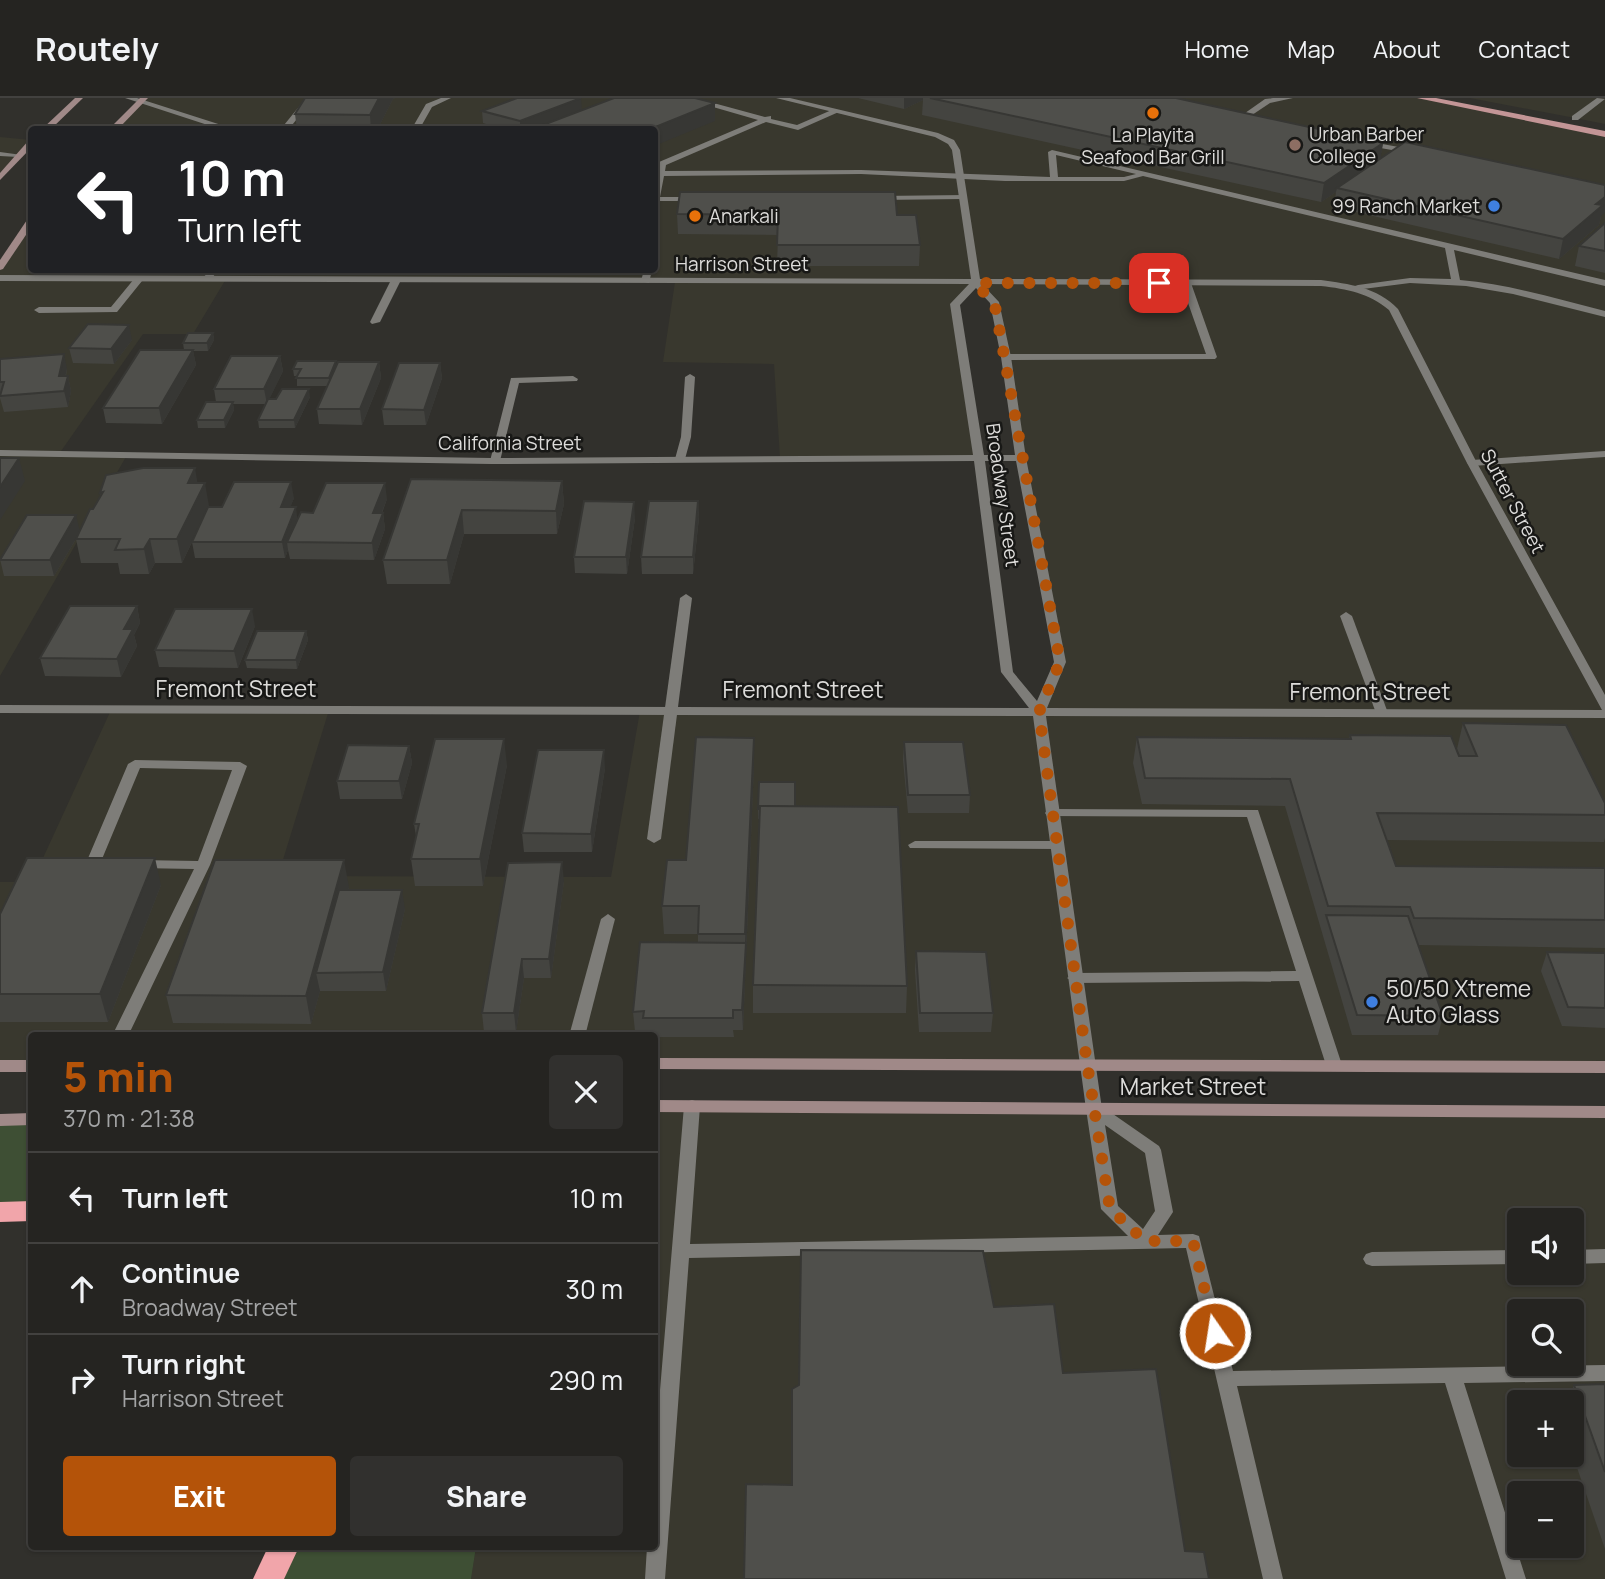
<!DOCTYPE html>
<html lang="en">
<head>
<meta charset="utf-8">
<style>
	body { margin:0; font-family:Manrope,sans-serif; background:#31302e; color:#f1f3f6; height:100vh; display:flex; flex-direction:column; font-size:26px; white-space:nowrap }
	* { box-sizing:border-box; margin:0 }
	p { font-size:23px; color:#a3a4a5 }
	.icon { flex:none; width:38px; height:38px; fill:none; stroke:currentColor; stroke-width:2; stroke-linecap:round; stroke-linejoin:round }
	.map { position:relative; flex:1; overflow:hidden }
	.details { position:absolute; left:28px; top:934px; width:630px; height:518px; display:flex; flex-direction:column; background:#252421; border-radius:7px; box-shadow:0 2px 5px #0004,0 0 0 2px #42413f }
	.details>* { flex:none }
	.hud { position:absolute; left:28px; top:28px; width:630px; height:147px; border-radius:7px; box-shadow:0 2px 5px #0004,0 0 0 2px #42413f; background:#202124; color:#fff; overflow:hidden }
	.fabs { position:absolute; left:1507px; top:1110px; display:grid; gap:14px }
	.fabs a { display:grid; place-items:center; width:77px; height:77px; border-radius:7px; background:#252421; box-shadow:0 2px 5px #0004,0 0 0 2px #42413f; font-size:35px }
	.pin { position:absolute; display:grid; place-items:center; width:60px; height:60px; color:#fff; margin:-30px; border-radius:14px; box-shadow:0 4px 10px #0006 }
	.me { position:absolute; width:77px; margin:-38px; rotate:347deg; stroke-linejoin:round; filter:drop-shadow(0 0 5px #0008) }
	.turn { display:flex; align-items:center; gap:24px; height:147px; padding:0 35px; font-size:32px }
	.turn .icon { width:91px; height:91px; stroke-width:2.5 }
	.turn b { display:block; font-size:49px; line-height:60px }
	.round { display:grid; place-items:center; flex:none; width:74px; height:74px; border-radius:7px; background:#31302e }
	.head { display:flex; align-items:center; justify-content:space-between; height:119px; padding:0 35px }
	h1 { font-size:42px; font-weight:800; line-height:52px; color:#b45309 }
	.button { display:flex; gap:14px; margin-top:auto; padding:14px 35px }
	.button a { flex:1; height:80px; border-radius:7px; background:#b45309; color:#fff; font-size:28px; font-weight:800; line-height:80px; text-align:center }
	.button a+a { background:#31302e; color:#f1f3f6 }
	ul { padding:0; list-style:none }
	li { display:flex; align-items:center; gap:21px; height:91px; padding:0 35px; border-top:2px solid #42413f }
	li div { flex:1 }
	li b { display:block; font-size:26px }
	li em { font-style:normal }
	header { display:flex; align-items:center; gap:42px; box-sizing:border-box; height:98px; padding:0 35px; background:#252421; border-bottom:2px solid #42413f }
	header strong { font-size:33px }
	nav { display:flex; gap:38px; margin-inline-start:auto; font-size:24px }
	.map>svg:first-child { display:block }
</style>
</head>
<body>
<header>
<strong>Routely</strong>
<nav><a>Home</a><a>Map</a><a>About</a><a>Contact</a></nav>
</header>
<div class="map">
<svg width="1605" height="1481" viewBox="0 0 1605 1481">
	<rect width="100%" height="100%" fill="#31302c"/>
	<!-- built -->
	<g fill="#39382e" fill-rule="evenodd">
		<path d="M144 0H1431L1605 34V969L655 965 654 938H32L31 968H0V784H32L111 612H329L278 778 611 779 640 613H1039L1060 564 994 204 976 185 955 206 979 360H780L774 266 663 264 675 184 226 181 193 236H143L59 356 127 357 0 578V169L31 121 32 172H654V32L112 31Z"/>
		<path d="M1470 0H1605V26L1575 20Z"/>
		<path d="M0 39 31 42 0 80Z"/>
		<path d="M655 1008 1605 1014V1481H471L476 1449H654ZM1519 1122H1572V1174H1519ZM1519 1213H1572V1265H1519ZM1519 1304H1572V1356H1519ZM1519 1395H1572V1447H1519Z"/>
	</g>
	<!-- green -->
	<g fill="#3e4f34">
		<path d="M31 1021V1113L0 1114V1022Z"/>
		<path d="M284 1449H476L471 1481H268Z"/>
	</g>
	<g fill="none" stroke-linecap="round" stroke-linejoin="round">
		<!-- lane -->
		<g fill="#7e7d79" fill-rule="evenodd">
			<path d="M306 0H314L288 32H280Z"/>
			<path d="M682 0H695L765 19 771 18V21L797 27 834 11 841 13 798 32 766 24 666 67 665 73 861 72 1050 79 1048 54 1052 52 1605 182V188L1454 152 1460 182C1509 186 1557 201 1605 213V219L1513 196 1466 188 1410 185 1355 192V188L1358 187 1410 180 1451 181 1445 150 1143 78 1124 83H1005L861 76 664 78 660 99H698L702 101 698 103H659L658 109 654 111V74L659 64 758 22ZM1056 57 1136 76 1124 79H1058Z"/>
			<path d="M1273 0H1293L1270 5 1249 19 1256 20V24L1238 20 1265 1Z"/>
			<path d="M1597 0 1605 1 1578 22H1572V18Z"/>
			<path d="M1366 43 1415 52 1419 54 1415 56 1363 47V43Z"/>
			<path d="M0 54 22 57 18 59 0 58Z"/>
			<path d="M965 97V101H962L879 102 875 100 879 98Z"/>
			<path d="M210 172H218L210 183H204L202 181Z"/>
			<path d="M644 172H652L649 185 641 183Z"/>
			<path d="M396 179 401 182 380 224 372 226 370 224 391 182Z"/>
			<path d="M134 181 142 183 117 214 39 215 34 212 39 209H111Z"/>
			<path d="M1186 182 1191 185 1217 259 1215 261 1006 262 1001 259 1006 256H1206L1181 185Z"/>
			<path d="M690 276 695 279 691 339 685 361 680 364 675 361 681 339 685 279Z"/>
			<path d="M573 278 578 281 577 283 519 285 500 363 495 366 491 365 490 363 511 280Z"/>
			<path d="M1605 353V359L1472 368 1467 365 1472 362Z"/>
			<path d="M686 496 692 500 661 741 654 745 647 741 680 500Z"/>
			<path d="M1346 514 1352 518 1388 615 1387 618 1382 619 1376 615 1340 518Z"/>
			<path d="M135 662 240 664 247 668 210 767 128 938H112L194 771 138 770 131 766 138 762 198 763 232 672 140 670 102 761 109 762 111 765 104 769 88 768 86 765 128 666Z"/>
			<path d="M1052 711 1258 712 1342 967 1340 971H1328L1326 967 1299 883 1075 885 1067 880 1075 875 1296 873 1247 719 1047 718 1045 715 1047 712Z"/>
			<path d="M915 743H1057L1064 747 1057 751 910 750 908 747Z"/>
			<path d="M608 816 615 821 585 938H569L601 821Z"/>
			<path d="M692 1002 698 1004 700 1008 690 1146 1128 1138 1101 1111 1086 1011 1088 1007H1100L1159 1048 1161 1052 1173 1114 1158 1137 1193 1136 1199 1138 1233 1273 1605 1267V1283L1464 1285 1526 1481H1506L1445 1285 1237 1288 1283 1481H1263L1186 1150 689 1160 665 1481H645L647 1449H654V1363L684 1008 686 1004ZM1105 1027 1145 1055 1155 1113 1143 1131 1118 1108Z"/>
			<path d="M1605 1151V1165L1572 1166V1152Z"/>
			<path d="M1519 1152V1166L1372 1168 1366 1166 1363 1161 1366 1156 1372 1154Z"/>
		</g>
		<!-- street -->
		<g fill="#7e7d79" fill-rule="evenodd">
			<path d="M125 0H137L237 32H223Z"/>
			<path d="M441 0H451L432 9 419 32H411L426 6Z"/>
			<path d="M776 0H790L938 35 954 42 960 52 980 181 1321 182C1349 186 1377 189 1398 211L1477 365 1605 597V620L1046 618 1102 1011 1100 1015H1088L1086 1011 1033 618 0 615V607L1029 610 1001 574 974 363 491 366 0 358V352L491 360 973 357 950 206 969 186 0 183V177L971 181 952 52 948 46 935 39ZM982 186 1321 188C1347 191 1369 195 1389 212L1467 365 1602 612 1047 610 1066 564 1026 360 1011 259 999 204ZM976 190 990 205 1001 259 1015 357H984L960 207ZM985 363H1016L1054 564 1037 603 1013 574Z"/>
		</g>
		<!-- secondary -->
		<g fill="#a08988" fill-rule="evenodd">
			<path d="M75 0H83L50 32H41Z"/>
			<path d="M140 0H148L117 32H108Z"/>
			<path d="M29 42H32V49L0 82V75Z"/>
			<path d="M29 119H32V128L3 171 0 172V162Z"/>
			<path d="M654 960 1605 963V975L654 971Z"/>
			<rect x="0" y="962" width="32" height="12"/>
			<path d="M654 1002 1605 1008V1020L654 1014Z"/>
			<path d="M32 1015V1027L0 1028V1016Z"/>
		</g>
		<!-- primary -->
		<path fill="#c39596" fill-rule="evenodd" d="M1417 0H1436L1605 33V39Z"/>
		<!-- highway -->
		<g fill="#f1a5aa" fill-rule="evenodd">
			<path d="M32 1103V1123L0 1124V1104Z"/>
			<path d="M268 1449H299L284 1481H253Z"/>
		</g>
	</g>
	<!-- wall -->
	<g fill="#444440">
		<path d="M305 0H395L393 1 377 32H297L295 16Z"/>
		<path d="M858 0H1176L1383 45 1380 61 1601 118 1599 127 1559 161 1334 109 1336 94 1321 104 922 17 923 2 904 11Z"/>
		<path d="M582 12 715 23 535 31 532 32H505L483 25 482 13Z"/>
		<path d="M677 116 897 117 920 147 919 168H777L778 137 678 136Z"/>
		<path d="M1605 125V175L1575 168 1579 148Z"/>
		<path d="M213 235 214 242 208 253H193L196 267 162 326 106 325 103 310 184 252 183 245Z"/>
		<path d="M132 242 114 266 73 265 69 250Z"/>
		<path d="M280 258 283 273 269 301 310 299 295 330H259L258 322 265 306H233L234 312 225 330H198L197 322 216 304 214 291Z"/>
		<path d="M0 261 67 271 66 278H68L71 293 68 309 4 314 0 300Z"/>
		<path d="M379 264 381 280 362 327 319 326 317 311 328 288H297V278H294L293 271Z"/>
		<path d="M440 265 442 280 426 327H384L382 311Z"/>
		<path d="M411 381 562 383 564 406 557 436H464L450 486H387L383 462Z"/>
		<path d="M197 385 209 409H222L294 400 290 409 298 421 313 415 387 401 382 415H383L385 431 374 462 290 461 288 452 285 460H195L192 444 182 465H155L149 476H120L118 465H81L76 441 54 478H4L0 461 80 432 101 399 100 395Z"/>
		<path d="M698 403 699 419 693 476H642L641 459Z"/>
		<path d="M635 420 627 476 575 475 574 459Z"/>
		<path d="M137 508 140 525 134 537 137 548 121 579 45 578 40 560Z"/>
		<path d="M255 528 238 570 159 569 155 552Z"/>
		<path d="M306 533 308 542 297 571 247 570 245 562Z"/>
		<path d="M1463 625 1605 705V740L1604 744 1386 742 1396 768 1605 770V850L1418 847 1443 918 1438 937H1352L1285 708 1142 706 1133 665 1137 639 1349 641 1350 637 1460 658 1457 651Z"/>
		<path d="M904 644 970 697 969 715H908L903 662Z"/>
		<path d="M409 648 412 665 402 701H340L337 683Z"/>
		<path d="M754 666 743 932H733L734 939H654V938H644V933H635L633 914 698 844V836H664L662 808 686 762Z"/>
		<path d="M507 667 483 788H415L411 761 416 738 414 726Z"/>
		<path d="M605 670 592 754H524L522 735Z"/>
		<path d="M795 709 907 888 906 915H753V887L759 721H758V711Z"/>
		<path d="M564 783 551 880H524L516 934H484L482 915Z"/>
		<path d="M161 787 108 924H0V816Z"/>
		<path d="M349 789 348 792 405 811 386 893H320L311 926 173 925 166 897Z"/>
		<path d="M916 853 993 915 991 934H919L915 872Z"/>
		<path d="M1547 854 1605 855V930L1562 928 1541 873Z"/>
		<path d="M1605 1286V1451L1572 1355V1304H1568L1574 1287Z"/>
	</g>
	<!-- shaded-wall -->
	<g fill="#373734">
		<path d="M379 0H395L393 1 377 32H371L370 17Z"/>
		<path d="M581 0 582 12 532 32H520V23Z"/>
		<path d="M904 0H923V2L904 11Z"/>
		<path d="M715 5V23L654 48V32H648Z"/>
		<path d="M1383 45 1380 64 1337 90 1336 94 1321 104 1324 85Z"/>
		<path d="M1605 99V114L1601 118 1599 127 1559 161 1563 141 1596 106Z"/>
		<path d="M129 227 132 242 114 266 111 251Z"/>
		<path d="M213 235 214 242 208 253 207 245Z"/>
		<path d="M193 252 196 267 162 326 159 310Z"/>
		<path d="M64 256 67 271 62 293 59 278Z"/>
		<path d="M280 258 283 273 267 306 264 291Z"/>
		<path d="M336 263 337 271 330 288 329 280Z"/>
		<path d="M379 264 381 280 362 327 360 311Z"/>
		<path d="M440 265 442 280 426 327 424 312Z"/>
		<path d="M68 278 71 293 68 309 64 293Z"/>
		<path d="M309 291 310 299 295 330 294 322Z"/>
		<path d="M233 304 234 312 225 330 224 322Z"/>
		<path d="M19 360 25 383 0 422V389Z"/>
		<path d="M195 370 199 394 188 385Z"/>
		<path d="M562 383 564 406 557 436 556 413Z"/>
		<path d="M291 384 294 400 284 426 281 409Z"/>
		<path d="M205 385 209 408 182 465 177 441Z"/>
		<path d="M385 385 387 401 375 431 373 415Z"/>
		<path d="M698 403 699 419 693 476V459Z"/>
		<path d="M634 404 635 420 627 476 626 459Z"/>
		<path d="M296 409 298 426 287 444 288 452 285 460 282 444Z"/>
		<path d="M462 412 464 436 450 486 447 462Z"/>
		<path d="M383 415 385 431 374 462 372 445Z"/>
		<path d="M76 417 80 434 54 478 50 462Z"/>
		<path d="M150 441 155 465 149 476 144 451Z"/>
		<path d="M137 508 140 525 134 537 137 548 121 579 117 561 124 531Z"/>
		<path d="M252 511 255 528 238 570 234 553Z"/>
		<path d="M306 533 308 542 297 571 296 562Z"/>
		<path d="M754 640V666L743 932 742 912Z"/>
		<path d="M504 641 507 667 483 788 480 761Z"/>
		<path d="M409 648 412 665 402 701 399 683Z"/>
		<path d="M604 652 605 670 592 754 591 736Z"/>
		<path d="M155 760 161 787 108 924 100 896Z"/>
		<path d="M344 762 349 789 325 874 316 875 320 893 311 926 306 898Z"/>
		<path d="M562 764 564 783 551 880 549 861Z"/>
		<path d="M402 792 405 811 386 893 383 874Z"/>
		<path d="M522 861 524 880 516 934 514 915Z"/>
	</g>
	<!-- building -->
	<g fill="#4f4f4b" stroke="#373734" stroke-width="2">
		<path d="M305 0H379L370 17 295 16Z"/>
		<path d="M517 0H581L520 23 482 13Z"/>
		<path d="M614 0H695L715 5 648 32H534L535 30Z"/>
		<path d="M930 0H1176L1383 45 1324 85Z"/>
		<path d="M138 28H210L207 32H135Z"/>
		<path d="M1405 44 1605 87V99L1596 106 1603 107 1563 141 1337 90Z"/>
		<path d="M680 94H895L897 117H916L920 147H777L778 117 677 116Z"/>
		<path d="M1605 125V153L1579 148Z"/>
		<path d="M88 226 129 227 111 251 69 250Z"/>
		<path d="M188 235H213L207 245H183Z"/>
		<path d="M140 252H193L159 310H103Z"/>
		<path d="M64 256 59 278H68L64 293 0 298 4 284H0V261Z"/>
		<path d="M231 258H280L264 291H214Z"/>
		<path d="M297 263H336L329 280H296L301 271H293Z"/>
		<path d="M338 264H379L360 311H317Z"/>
		<path d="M399 265H440L424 312 382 311Z"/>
		<path d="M282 291H309L294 322H258L268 301H276Z"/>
		<path d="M206 304H233L224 322H197Z"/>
		<path d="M0 360H19L0 389Z"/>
		<path d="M143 370H195L188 385H205L177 441H150L144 451 115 452 120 441H76L90 411H93L103 394 100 395 106 377Z"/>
		<path d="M411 381 562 383 556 413 462 412 447 462H383Z"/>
		<path d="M234 384H291L281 409H296L282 444H192L208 409H222Z"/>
		<path d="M326 385H385L373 415H383L372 445 287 444 301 414 313 415Z"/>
		<path d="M584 403 634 404 626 459H574Z"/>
		<path d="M649 403H698L693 459H641Z"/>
		<path d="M27 417H76L50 462H0Z"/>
		<path d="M70 508H137L124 531H133L117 561 40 560Z"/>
		<path d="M175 511H252L234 553 155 552Z"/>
		<path d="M257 533H306L296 562H245Z"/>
		<path d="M1463 625 1566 627 1605 705V717L1377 715 1396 768 1605 770V822L1414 820 1410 809 1328 808 1290 681 1145 680 1137 639 1351 641 1350 637 1451 638 1459 658H1477Z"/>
		<path d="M696 639 754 640 745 836H698L699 808H662L667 762H686Z"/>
		<path d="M435 641H504L480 761H411L419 726H414Z"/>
		<path d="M904 644H963L970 697H908Z"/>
		<path d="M348 647 409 648 399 683H337Z"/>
		<path d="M538 652H604L591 736 522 735Z"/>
		<path d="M759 684H795V709L760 708V711H758Z"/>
		<path d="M760 708 898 709 907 888 753 887Z"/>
		<path d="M27 760H155L100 896H0V816Z"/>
		<path d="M215 762H344L306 898 166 897Z"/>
		<path d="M562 764 549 861H522L514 915H482L508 765Z"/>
		<path d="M339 792H402L383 874 316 875Z"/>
		<path d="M1326 817 1408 818 1443 918 1357 917Z"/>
		<path d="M640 844 746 845 742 912H733V920H643L644 913 633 914Z"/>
		<path d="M916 853 986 854 993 915H920Z"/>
		<path d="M1547 854 1605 855V910L1568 909Z"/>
		<path d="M801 1152 983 1153 994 1209 1054 1206 1063 1275 1156 1271 1185 1453 1204 1454 1209 1481H744L746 1386 792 1387V1291L799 1287Z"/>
		<path d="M1605 1286V1374L1574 1287Z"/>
	</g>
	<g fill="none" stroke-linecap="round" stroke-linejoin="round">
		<!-- route -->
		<path stroke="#b45309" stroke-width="12" stroke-dasharray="0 21.6" d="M1159 185H976L995 208 1060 564 1039 614 1087 965 1110 1111 1145 1143H1193L1215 1235"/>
	</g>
	<!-- markers -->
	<g fill="#e8710a" stroke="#181816" stroke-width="2.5">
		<circle cx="1153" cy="15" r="7"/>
		<circle cx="695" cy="118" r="7"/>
	</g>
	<circle fill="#8d6e63" stroke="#181816" stroke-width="2.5" cx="1295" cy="47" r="7"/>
	<g fill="#3f7fe0" stroke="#181816" stroke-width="2.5">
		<circle cx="1494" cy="108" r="7"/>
		<circle cx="1372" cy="904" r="7"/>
	</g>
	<g text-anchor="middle" stroke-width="5" stroke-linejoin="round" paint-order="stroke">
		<!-- far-poi labels -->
		<g font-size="19" fill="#dddcda" stroke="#181816" text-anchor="start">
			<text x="1309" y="43">Urban Barber<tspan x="1309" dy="22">College</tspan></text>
			<text x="1153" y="44" text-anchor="middle">La Playita<tspan x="1153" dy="22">Seafood Bar Grill</tspan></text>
			<text x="1480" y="115" text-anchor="end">99 Ranch Market</text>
			<text x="709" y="125">Anarkali</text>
		</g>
		<!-- far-street labels -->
		<g font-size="19" fill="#dddcda" stroke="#181816">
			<text x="742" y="173">Harrison Street</text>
			<text x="510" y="352">California Street</text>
			<text transform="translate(1003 397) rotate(82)" y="7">Broadway Street</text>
			<text transform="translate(1513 403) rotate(62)" y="7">Sutter Street</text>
		</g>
		<!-- street labels -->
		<g font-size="23" fill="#dddcda" stroke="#181816">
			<text x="236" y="599">Fremont Street</text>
			<text x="803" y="600">Fremont Street</text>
			<text x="1370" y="602">Fremont Street</text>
			<text x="1193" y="997">Market Street</text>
		</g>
		<!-- poi labels -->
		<g font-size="23" fill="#dddcda" stroke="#181816" text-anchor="start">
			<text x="1386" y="899">50/50 Xtreme<tspan x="1386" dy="26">Auto Glass</tspan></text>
		</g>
	</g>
</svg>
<div class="fabs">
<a><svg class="icon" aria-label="sound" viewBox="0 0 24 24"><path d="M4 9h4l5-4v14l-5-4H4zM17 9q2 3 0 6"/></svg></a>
<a><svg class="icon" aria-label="search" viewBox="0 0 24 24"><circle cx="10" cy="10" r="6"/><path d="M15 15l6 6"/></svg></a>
<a>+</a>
<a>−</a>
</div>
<div class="pin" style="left:1159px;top:185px;background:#d93025"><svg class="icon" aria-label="arrive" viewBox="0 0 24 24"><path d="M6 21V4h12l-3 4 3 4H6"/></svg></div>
<svg class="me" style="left:1215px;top:1235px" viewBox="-20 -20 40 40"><circle r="17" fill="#b45309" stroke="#fff" stroke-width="3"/><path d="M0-11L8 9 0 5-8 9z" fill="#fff"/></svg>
<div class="hud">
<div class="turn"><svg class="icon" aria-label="left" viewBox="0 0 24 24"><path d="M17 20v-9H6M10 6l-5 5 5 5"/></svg><div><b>10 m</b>Turn left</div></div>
</div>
<section class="details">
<div class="head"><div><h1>5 min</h1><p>370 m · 21:38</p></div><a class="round"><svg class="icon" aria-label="close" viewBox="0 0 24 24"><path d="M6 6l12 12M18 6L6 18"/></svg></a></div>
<ul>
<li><svg class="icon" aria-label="left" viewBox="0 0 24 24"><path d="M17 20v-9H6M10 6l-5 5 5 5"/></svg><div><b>Turn left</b></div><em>10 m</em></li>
<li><svg class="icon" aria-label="ahead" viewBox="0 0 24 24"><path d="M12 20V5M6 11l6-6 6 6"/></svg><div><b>Continue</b><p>Broadway Street</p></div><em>30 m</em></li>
<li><svg class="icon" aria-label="right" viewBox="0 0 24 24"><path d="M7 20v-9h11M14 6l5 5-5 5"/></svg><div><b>Turn right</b><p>Harrison Street</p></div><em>290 m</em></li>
</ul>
<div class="button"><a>Exit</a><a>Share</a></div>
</section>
</div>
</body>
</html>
